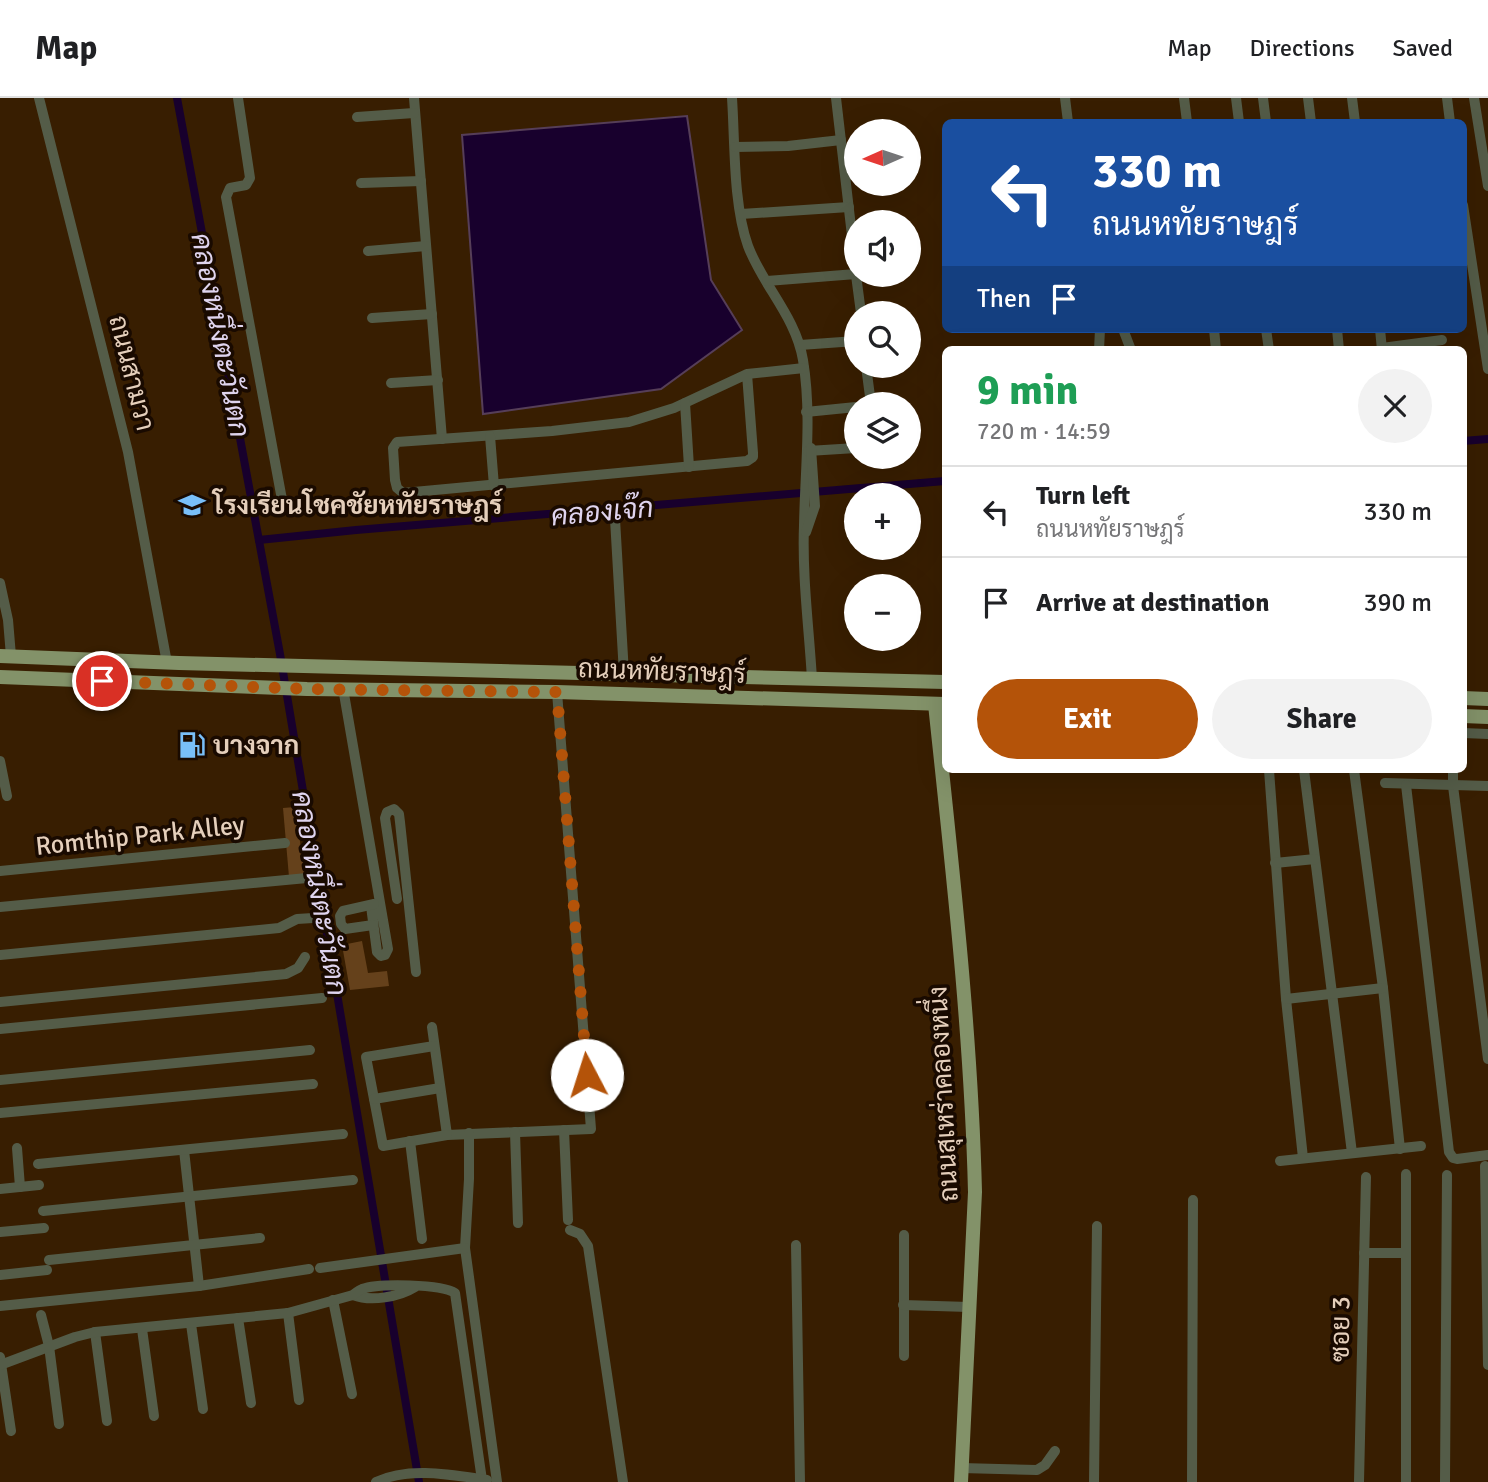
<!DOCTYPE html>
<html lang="en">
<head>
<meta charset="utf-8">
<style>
	body { margin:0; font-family:Signika,Sarabun,sans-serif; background:#f2f2f2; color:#202124; height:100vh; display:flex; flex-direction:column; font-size:26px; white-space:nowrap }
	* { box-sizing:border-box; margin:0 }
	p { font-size:23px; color:#757577 }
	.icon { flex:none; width:38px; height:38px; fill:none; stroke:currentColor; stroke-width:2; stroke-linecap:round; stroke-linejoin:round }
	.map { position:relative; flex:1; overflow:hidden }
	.details { position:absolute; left:942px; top:248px; width:525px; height:427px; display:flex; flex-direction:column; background:#fff; border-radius:10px; box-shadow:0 7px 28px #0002 }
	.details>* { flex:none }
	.top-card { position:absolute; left:942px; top:21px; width:525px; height:214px; border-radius:10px; box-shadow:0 7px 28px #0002; background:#1a4fa0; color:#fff; overflow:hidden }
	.needle { width:46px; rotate:267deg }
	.controls { position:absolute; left:844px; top:21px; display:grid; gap:14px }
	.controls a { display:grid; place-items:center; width:77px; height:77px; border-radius:50%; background:#fff; box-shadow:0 7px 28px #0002; font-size:35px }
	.pin { position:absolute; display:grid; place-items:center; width:60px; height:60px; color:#fff; margin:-30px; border:4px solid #fff; border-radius:50%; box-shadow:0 2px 7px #0007 }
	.me { position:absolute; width:77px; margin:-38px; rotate:355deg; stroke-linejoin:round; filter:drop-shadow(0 0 5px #0008) }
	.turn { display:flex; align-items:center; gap:24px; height:147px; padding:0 35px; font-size:32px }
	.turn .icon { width:91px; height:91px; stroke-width:2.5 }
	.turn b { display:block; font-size:49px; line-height:60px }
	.then { display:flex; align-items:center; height:66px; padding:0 35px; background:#0003; gap:14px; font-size:26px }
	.round { display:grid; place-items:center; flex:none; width:74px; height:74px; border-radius:37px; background:#f2f2f2 }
	.head { display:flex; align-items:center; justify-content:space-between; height:119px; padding:0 35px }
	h1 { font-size:42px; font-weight:700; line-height:52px; color:#1e9e55 }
	.cta { display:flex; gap:14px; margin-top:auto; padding:14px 35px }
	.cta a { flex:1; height:80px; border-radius:42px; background:#b45309; color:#fff; font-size:28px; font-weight:700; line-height:80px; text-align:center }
	.cta a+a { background:#f2f2f2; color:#202124 }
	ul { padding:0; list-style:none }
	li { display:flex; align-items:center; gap:21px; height:91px; padding:0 35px; border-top:2px solid #e0e0e0 }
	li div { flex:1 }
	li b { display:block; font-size:26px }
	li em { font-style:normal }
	header { display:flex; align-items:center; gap:42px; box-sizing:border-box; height:98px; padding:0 35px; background:#fff; border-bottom:2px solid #e0e0e0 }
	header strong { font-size:33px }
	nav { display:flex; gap:38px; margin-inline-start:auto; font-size:24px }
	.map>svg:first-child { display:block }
</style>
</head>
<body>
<header>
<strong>Map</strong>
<nav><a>Map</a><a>Directions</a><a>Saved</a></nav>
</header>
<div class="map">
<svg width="1488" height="1384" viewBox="0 0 1488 1384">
	<rect width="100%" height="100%" fill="#381e01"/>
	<!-- green -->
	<g fill="#65411b">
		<path d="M295 709 305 778 289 779 283 710Z"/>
		<path d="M362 843 368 875 387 873 389 888 350 892 342 847Z"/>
	</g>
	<!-- water -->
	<path fill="#18002d" stroke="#563e58" stroke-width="2" d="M687 18 711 182 742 232 661 291 483 316 462 37Z"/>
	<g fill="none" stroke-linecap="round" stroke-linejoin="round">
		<!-- canal -->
		<g stroke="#18002d" stroke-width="8">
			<path d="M177 0 280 556 419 1384"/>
			<path d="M1463 343 1488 341"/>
			<path d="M259 442 356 432 945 383"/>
		</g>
		<!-- minor -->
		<g stroke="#545c48" stroke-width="10">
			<path d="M39 0 128 354 167 565"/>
			<path d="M238 0 250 80 246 87 230 90 226 99 283 407"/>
			<path d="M414 0 442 341"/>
			<path d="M732 0C735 44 733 106 748 148 763 188 796 219 803 262 812 316 805 373 804 427 802 478 809 530 812 581"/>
			<path d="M836 0 856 172"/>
			<path d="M1065 0 1068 24"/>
			<path d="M1184 0 1187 24"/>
			<path d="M1236 0 1239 24"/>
			<path d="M1263 0 1266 24"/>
			<path d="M1308 0 1311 24"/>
			<path d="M1352 0 1355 24"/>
			<path d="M1447 0 1450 24"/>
			<path d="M1474 0 1488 88"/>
			<path d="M357 19 414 15"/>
			<path d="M735 49 788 48 841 42"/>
			<path d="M361 85 421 83"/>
			<path d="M1463 107 1488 271"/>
			<path d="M741 116 849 109"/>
			<path d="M368 153 426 148"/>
			<path d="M856 177 861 215"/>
			<path d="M767 183 856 176"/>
			<path d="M372 220 432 216"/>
			<path d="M1123 231 1131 252"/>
			<path d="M1214 231 1216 252"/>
			<path d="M1266 231 1269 252"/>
			<path d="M1337 231 1339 252"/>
			<path d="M1380 231 1382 252"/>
			<path d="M800 247 856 243"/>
			<path d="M1382 250 1442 242"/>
			<path d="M1099 252 1100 231"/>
			<path d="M866 268 871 306"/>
			<path d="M747 276 753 355V359L747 363 403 395 397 390 395 382 393 350 397 344 552 333 629 324 674 310 747 276 804 270"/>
			<path d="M391 285 438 282"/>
			<path d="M685 305 689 369"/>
			<path d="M806 314 856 309"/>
			<path d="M490 338 494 388"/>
			<path d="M808 353 856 350"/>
			<path d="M875 359 876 365"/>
			<path d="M615 421 624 576"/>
			<path d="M806 434 815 408 811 350"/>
			<path d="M0 485 8 522 11 558"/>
			<path d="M343 590 388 851 385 857 381 858 377 854 371 808"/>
			<path d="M1463 635 1488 636"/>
			<path d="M0 663 7 698"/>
			<path d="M1269 672 1286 901 1303 1060"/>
			<path d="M1304 672 1352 1055"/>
			<path d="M1354 672 1383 890 1400 1051"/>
			<path d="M1453 672V688L1488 961"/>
			<path d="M1385 685 1488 688"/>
			<path d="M1406 687 1449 1054 1453 1060 1457 1061 1488 1057"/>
			<path d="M1275 765 1315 761"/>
			<path d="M0 773 285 745"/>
			<path d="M397 801 385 720 387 714 394 711 399 716 400 724 416 874"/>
			<path d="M0 809 307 780"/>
			<path d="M373 827 345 831 341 826 340 818 343 813 374 806"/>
			<path d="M0 857 279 830 297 821 313 820"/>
			<path d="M1286 901 1383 890"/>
			<path d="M0 904 286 876 298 870 305 859"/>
			<path d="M432 929 447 1037 591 1031 557 594"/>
			<path d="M0 931 322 900"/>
			<path d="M434 948 366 959 383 1048 447 1037"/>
			<path d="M0 982 310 952"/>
			<path d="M374 1001 440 990"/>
			<path d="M0 1015 313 986"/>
			<path d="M564 1032 568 1122"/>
			<path d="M515 1034 518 1125"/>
			<path d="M469 1035V1081L465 1150 497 1384"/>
			<path d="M410 1043 422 1141"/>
			<path d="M17 1050 20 1089"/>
			<path d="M184 1052 199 1188"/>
			<path d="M1280 1063 1421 1048"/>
			<path d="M38 1066 343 1036"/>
			<path d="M1485 1068 1488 1267"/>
			<path d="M0 1091 39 1087"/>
			<path d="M43 1113 353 1082"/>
			<path d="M570 1132 580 1136 588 1148 623 1384"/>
			<path d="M0 1134 44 1130"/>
			<path d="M904 1137V1258"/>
			<path d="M796 1147 800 1384"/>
			<path d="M1364 1155H1406"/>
			<path d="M49 1162 260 1140"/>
			<path d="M320 1170 465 1150"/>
			<path d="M0 1177 47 1172"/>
			<path d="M353 1197C371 1204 399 1199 415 1189"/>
			<path d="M333 1202 352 1296"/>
			<path d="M903 1207 969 1209"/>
			<path d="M0 1208 199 1188 309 1171"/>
			<path d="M288 1215 299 1302"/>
			<path d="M41 1217 49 1248 59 1326"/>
			<path d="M238 1220 251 1305"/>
			<path d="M191 1226 203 1311"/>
			<path d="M142 1231 154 1318"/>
			<path d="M95 1234 107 1323"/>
			<path d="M0 1259 11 1333"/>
			<path d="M0 1267 75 1239 95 1234 288 1215 353 1197C354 1196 361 1191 362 1191 378 1185 442 1186 455 1195L456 1202 482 1382"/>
			<path d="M961 1370 1037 1372 1045 1367 1055 1353"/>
			<path d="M376 1384C409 1368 453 1377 487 1382"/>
			<path d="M1094 1384 1097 1128"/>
			<path d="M1192 1384 1193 1102"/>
			<path d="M1359 1384 1366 1079"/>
			<path d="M1406 1384V1076"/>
			<path d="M1445 1384 1447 1077"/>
		</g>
		<!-- major -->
		<g stroke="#839269" stroke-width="14">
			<path d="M0 558 179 565 945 584"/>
			<path d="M0 579 307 591 557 594 945 606"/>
			<path d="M1463 600 1488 601"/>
			<path d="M935 606C952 768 971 931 975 1094L961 1384"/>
			<path d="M1463 618 1488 619"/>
		</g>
	</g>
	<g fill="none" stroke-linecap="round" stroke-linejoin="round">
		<!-- route -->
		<path stroke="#b45309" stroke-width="12" stroke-dasharray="0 21.6" d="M102 583 307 591 557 594 587 977"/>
	</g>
	<!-- icons -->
	<defs>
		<symbol id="school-bare" viewBox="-9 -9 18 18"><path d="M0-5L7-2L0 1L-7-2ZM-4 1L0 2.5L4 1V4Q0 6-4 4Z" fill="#79bff8" stroke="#190a00" stroke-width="2.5" paint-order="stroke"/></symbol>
		<symbol id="fuel-bare" viewBox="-9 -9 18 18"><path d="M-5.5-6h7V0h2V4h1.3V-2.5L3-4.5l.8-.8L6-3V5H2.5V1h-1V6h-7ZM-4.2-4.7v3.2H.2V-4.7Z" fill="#79bff8" stroke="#190a00" stroke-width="2.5" paint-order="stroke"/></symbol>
	</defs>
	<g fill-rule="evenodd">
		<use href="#school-bare" x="173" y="388" width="38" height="38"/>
		<use href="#fuel-bare" x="173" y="628" width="38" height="38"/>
	</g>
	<g text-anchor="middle" stroke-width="7" stroke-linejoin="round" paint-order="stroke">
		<!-- street labels -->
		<g font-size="26" fill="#e5cfbb" stroke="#190a00">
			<text transform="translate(132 275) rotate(76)" y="9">ถนนสามวา</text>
			<text transform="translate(662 573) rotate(2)" y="9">ถนนหทัยราษฎร์</text>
			<text transform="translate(140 737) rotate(-6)" y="9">Romthip Park Alley</text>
			<text transform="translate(943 996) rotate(-93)" y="9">ถนนสุเหร่าคลองหนึ่ง</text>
			<text transform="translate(1340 1231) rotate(-89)" y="9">ซอย 3</text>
		</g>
		<!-- poi labels -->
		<g font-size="26" font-weight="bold" fill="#e5cfbb" stroke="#190a00" text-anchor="start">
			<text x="213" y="416">โรงเรียนโชคชัยหทัยราษฎร์</text>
			<text x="213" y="656">บางจาก</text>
		</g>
		<!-- water labels -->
		<g font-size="28" font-style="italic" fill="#dfd4ee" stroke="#190a00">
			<text transform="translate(221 237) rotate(79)" y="10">คลองหนึ่งตะวันตก</text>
			<text transform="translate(602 413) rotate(-5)" y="10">คลองเจ๊ก</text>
			<text transform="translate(320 795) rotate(80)" y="10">คลองหนึ่งตะวันตก</text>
		</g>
	</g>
</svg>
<div class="controls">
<a><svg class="needle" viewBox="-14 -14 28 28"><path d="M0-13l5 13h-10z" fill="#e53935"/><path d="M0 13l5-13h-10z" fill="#757577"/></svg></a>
<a><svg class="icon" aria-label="sound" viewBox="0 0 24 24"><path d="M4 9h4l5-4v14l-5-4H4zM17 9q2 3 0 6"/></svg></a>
<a><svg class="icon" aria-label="search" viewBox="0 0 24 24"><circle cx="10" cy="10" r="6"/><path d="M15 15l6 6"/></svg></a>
<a><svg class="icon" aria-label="layers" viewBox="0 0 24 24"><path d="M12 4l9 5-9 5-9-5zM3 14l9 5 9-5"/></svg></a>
<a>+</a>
<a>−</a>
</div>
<div class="pin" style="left:102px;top:583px;background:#d93025"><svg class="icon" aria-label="arrive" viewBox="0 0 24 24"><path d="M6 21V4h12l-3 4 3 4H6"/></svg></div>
<svg class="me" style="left:587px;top:977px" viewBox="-20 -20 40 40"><circle r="19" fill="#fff"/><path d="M0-13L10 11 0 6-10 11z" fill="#b45309"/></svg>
<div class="top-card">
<div class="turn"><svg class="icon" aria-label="left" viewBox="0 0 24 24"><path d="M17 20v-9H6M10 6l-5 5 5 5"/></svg><div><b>330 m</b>ถนนหทัยราษฎร์</div></div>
<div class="then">Then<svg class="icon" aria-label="arrive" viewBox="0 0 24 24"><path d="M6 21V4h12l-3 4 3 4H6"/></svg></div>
</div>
<section class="details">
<div class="head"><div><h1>9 min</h1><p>720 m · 14:59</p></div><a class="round"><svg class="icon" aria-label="close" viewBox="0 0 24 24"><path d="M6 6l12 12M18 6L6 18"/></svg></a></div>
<ul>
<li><svg class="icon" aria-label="left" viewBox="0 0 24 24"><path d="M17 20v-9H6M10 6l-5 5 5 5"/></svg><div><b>Turn left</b><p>ถนนหทัยราษฎร์</p></div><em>330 m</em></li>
<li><svg class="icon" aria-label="arrive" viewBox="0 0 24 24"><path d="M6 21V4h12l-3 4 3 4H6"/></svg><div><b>Arrive at destination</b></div><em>390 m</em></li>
</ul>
<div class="cta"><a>Exit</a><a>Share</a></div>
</section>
</div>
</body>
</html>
